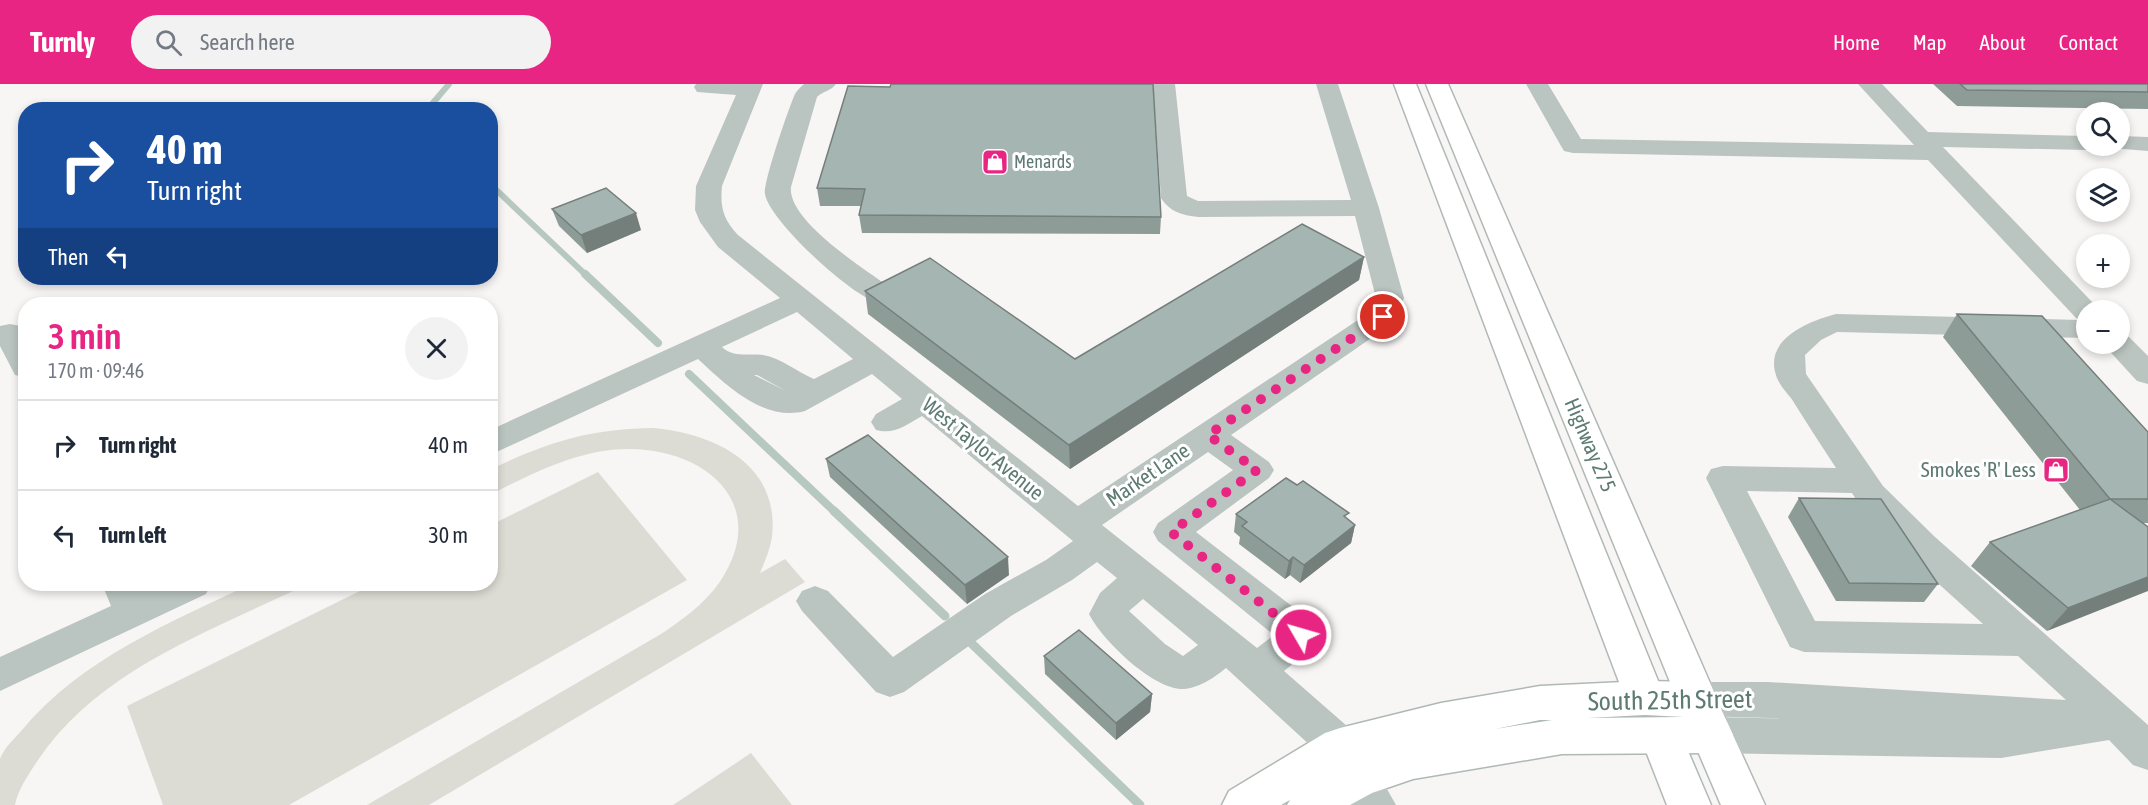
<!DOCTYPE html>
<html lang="en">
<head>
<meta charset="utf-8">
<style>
	body { margin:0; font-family:"Asap Condensed",sans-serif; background:#f2f2f3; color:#1f2937; height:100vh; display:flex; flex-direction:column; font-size:22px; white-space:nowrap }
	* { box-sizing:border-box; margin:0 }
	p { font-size:20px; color:#747a83 }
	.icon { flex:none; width:33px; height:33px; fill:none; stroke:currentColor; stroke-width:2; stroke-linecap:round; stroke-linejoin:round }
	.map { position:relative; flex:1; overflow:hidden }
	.panel { position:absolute; left:18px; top:213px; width:480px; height:294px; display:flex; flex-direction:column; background:#fff; border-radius:24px; box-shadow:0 3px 9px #0003 }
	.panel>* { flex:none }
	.top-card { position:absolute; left:18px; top:18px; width:480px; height:183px; border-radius:24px; box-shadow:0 3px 9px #0003; background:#1a4fa0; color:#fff; overflow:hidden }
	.controls { position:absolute; left:2076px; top:18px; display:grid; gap:12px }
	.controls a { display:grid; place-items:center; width:54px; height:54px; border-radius:50%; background:#fff; box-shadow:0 3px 9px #0003; font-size:30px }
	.pin { position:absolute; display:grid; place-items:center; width:51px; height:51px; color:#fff; margin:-26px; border:3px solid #fff; border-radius:50%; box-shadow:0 2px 6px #0007 }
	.me { position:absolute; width:66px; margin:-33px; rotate:308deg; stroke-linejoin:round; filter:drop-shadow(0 0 4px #0008) }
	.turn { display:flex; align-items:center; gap:21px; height:126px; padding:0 30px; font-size:27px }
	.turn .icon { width:78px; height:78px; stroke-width:2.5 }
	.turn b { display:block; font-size:42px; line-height:51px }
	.then { display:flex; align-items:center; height:57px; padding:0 30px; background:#0003; gap:12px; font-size:22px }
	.round { display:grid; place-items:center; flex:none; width:63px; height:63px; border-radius:32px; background:#f2f2f3 }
	.overview { display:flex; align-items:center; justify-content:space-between; height:102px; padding:0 30px }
	h1 { font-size:36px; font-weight:600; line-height:45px; color:#e82582 }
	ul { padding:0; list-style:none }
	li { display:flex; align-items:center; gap:18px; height:90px; padding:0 30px; border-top:2px solid #e0e1e3 }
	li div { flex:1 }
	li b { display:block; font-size:22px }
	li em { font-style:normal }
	header { display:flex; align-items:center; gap:36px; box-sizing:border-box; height:84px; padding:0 30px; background:#e82582; color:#fff }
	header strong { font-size:28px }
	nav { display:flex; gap:33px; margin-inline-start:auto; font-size:21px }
	.search { width:420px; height:54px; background:#f2f2f3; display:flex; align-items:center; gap:15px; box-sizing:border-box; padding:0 21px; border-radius:33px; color:#747a83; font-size:22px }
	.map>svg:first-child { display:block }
</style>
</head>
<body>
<header>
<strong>Turnly</strong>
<div class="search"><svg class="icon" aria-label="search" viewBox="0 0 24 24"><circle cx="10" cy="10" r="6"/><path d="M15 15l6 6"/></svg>Search here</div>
<nav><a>Home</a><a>Map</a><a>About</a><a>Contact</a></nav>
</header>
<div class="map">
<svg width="2148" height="721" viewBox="0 0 2148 721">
	<rect width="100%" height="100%" fill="#f8f6f5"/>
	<!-- green -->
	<g fill="#dddcd4">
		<path d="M654 344C715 350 780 380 772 453 770 466 765 477 760 489L785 475 805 498 429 721H367L661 550C682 536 704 520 719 499 771 423 710 367 632 365 581 364 536 388 491 410V385C549 358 588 345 654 344Z"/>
		<path d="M598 388 687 496 289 721H163L127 622 374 500H490L491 441Z"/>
		<path d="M251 500H308C213 546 99 585 38 676 29 690 18 705 15 721H0C0 709 0 686 0 675 3 665 15 654 22 646 81 575 169 539 251 500Z"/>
		<path d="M751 669 792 721H673Z"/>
	</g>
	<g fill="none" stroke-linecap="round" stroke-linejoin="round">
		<!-- stream-far2 -->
		<g stroke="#b6c8c0" stroke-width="6">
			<path d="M427 26 449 0"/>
			<path d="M490 100 587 192"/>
		</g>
		<!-- stream-far1 -->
		<g stroke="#b6c8c0" stroke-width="8">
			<path d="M585 190 658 259"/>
			<path d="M689 290 835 428"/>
		</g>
		<!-- stream -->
		<g stroke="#b6c8c0" stroke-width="9">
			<path d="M834 427 945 532"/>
			<path d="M969 557 1140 721"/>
		</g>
		<defs>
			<path id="major" d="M1645 597 1697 598 1711 603 1733 651 1727 664 1712 669 1562 670 1413 695 1372 709 1350 721H1287L1290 716 1281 721H1222L1229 707 1325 649 1340 644 1441 619 1540 602ZM1645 631 1684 633 1587 634ZM1540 636H1552L1495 645Z"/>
			<g id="highway">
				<path d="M1394 0H1416L1665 614 1659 626 1645 631 1631 626 1625 614Z"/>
				<path d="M1426 0H1448L1717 615 1711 627 1697 632 1683 627 1677 615Z"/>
				<path d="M1712 633 1727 638 1765 721H1721L1691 651 1697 638Z"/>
				<path d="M1661 634 1676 639 1711 721H1667L1640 652 1646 639Z"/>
			</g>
		</defs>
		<!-- major casing -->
		<use href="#major" stroke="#aeb9b6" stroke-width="3"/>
		<!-- highway casing -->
		<use href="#highway" stroke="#b0b9b7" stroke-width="3"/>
		<!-- minor -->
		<g fill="#bac4c1" fill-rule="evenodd">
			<path d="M696 0H763L722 102C720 123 723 135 738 151L1078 422 1370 228 1376 214 1355 132 1198 133C1182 131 1170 128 1161 114L1153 0H1175L1187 112 1198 117 1351 116 1316 0H1338L1379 124 1404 214 1393 239 1231 351 1269 378 1274 386 1269 394 1196 448 1315 540 1320 551 1315 562 1284 587 1355 649 1396 721H1351L1325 675 1226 584C1214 594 1196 606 1180 605 1150 602 1102 556 1089 530L1100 509 1117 494 1097 478 1072 496 1011 532 904 608 890 613 876 608 802 527 796 517 802 507 815 502 828 507 893 573 985 510 1046 476 1073 457 922 332C906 341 894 351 876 346L871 338 876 330 902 315 872 290 805 327C764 338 726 301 698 275L490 371V346L780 214 718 163 700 138 695 126 696 102 736 11 697 8 694 3ZM797 228 853 275 814 295C797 288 781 274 763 271 748 269 733 274 722 263ZM754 291H757L786 307ZM1208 368 1233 386 1158 439 1153 448 1158 457 1274 551 1257 564 1102 441ZM1143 515 1198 561 1183 572 1165 560 1129 527Z"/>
			<path d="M804 0H836C831 7 823 7 817 13L791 103C787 136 863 184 888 202L892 208 888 214C882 216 877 217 870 215 846 206 769 136 765 110 763 99 789 23 795 10 797 6 801 3 804 0Z"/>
			<path d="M1526 0H1548L1581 55 1914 61 1858 0H1882L1928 48 2086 52V62H2096L2086 66 1943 63 2096 222 2100 226H2086V254L1837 248 1821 256 1805 271 1806 290 1883 402 1935 453 2148 641V686L2133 681 2109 656 2001 674 1712 669 1697 664 1691 651 1697 638 1712 633 1809 635 1697 632 1683 627 1677 615 1683 603 1697 598H1768L2066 616 2018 572 1804 568 1790 563 1706 394 1711 385 1723 382 1836 384C1821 361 1806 338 1791 314 1786 308 1778 299 1776 291 1764 255 1809 237 1836 230L2080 236 2076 234 1928 76 1573 69 1564 67 1561 62ZM1747 407 1852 409 1859 420 1909 473 1983 540 1815 537Z"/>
			<path d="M2120 52 2148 53V67L2111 64 2110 62H2120Z"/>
			<path d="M10 240 21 242 26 250V294L15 291 0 262V242Z"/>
			<path d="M2120 251 2129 253 2148 272V300L2137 297 2103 260H2120Z"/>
			<path d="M102 500H138L142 507 159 500H211L206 510 0 607V573L111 522Z"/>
		</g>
		<!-- major -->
		<use href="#major" fill="#fff" fill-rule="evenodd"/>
		<!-- highway -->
		<use href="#highway" fill="#fff" fill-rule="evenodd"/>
	</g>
	<!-- wall -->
	<g fill="#8e9c98">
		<path d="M1933 0H2148V25L1957 22Z"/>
		<path d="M848 2 1161 133 1160 150 862 149 859 131 861 122H820L817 104Z"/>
		<path d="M552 125 641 146 587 169 559 142Z"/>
		<path d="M1364 173 1359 196 1070 385 868 230 865 207 1075 275Z"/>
		<path d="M1957 230 2148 348V439H2143L2148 443 2047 547 1971 482 1990 458 2080 426 1943 253Z"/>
		<path d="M826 375 1009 491 967 520 830 393Z"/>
		<path d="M1297 401 1355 441 1351 459 1300 499 1290 491 1285 495 1239 460 1240 453 1234 448 1236 430Z"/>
		<path d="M1799 414 1938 500 1924 518 1836 517 1788 433Z"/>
		<path d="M1044 572 1152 610 1150 628 1116 656 1045 590Z"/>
	</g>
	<!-- shaded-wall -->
	<g fill="#747f7c">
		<path d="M636 129 641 146 587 169 581 151Z"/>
		<path d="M1364 173 1359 196 1070 385 1069 361Z"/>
		<path d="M1355 441 1351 459 1300 499 1304 481Z"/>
		<path d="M1008 473 1009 491 967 520 965 501Z"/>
		<path d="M1293 473 1290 491 1285 495 1289 477Z"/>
		<path d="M2148 493V507L2047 547 2068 524Z"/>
		<path d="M1152 610 1150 628 1116 656V639Z"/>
	</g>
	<!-- building -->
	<g fill="#a5b5b1" stroke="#747f7c" stroke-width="1.5">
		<path d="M891 0H1153L1161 133 859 131 865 105 817 104 848 2 890 3Z"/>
		<path d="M1960 0H2148V8L1967 6Z"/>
		<path d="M606 104 636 129 581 151 552 125Z"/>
		<path d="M1302 140 1364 173 1069 361 865 207 930 174 1075 275Z"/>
		<path d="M1957 230 2042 232 2148 348V415H2110Z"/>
		<path d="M868 351 1008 473 965 501 826 375Z"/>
		<path d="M1286 394 1297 401 1303 397 1349 429 1344 432 1355 441 1304 481 1293 473 1289 477 1242 442 1247 438 1236 430Z"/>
		<path d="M1799 414 1881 415 1938 500 1849 499Z"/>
		<path d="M2110 415 2148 443V493L2068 524 1990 458Z"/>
		<path d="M1079 546 1152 610 1116 639 1044 572Z"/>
	</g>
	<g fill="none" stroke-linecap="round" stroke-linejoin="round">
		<!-- route -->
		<path stroke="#e82582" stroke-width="10" stroke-dasharray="0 18" d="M1301 551 1171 448 1257 386 1208 351 1383 233"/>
	</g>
	<!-- icons -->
	<defs>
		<symbol id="shop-square" viewBox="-11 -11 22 22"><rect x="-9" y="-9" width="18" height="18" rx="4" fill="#e82582" stroke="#fff"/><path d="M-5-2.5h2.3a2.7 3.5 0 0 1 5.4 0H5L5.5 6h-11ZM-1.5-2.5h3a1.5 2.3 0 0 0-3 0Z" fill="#fff"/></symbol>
	</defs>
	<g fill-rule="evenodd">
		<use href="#shop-square" x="980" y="63" width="30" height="30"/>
		<use href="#shop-square" x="2041" y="371" width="30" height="30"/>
	</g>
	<g text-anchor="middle" stroke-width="6" stroke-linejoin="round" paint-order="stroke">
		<!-- far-poi labels -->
		<g font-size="18" fill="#5e7b73" stroke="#fff" text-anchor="start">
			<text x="1014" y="84">Menards</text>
		</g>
		<!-- street labels -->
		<g font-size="21" fill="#5e7b73" stroke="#fff">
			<text transform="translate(1590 361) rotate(67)" y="7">Highway 275</text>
			<text transform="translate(983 365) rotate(39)" y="7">West Taylor Avenue</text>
			<text transform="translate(1148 391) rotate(-34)" y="7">Market Lane</text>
		</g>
		<!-- poi labels -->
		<g font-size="21" fill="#5e7b73" stroke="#fff" text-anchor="end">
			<text x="2036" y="393">Smokes 'R' Less</text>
		</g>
		<!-- near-street labels -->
		<g font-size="26" fill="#5e7b73" stroke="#fff">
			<text transform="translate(1670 616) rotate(-1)" y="9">South 25th Street</text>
		</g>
	</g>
</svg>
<div class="controls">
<a><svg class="icon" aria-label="search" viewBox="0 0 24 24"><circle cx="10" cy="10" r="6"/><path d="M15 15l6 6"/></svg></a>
<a><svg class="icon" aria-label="layers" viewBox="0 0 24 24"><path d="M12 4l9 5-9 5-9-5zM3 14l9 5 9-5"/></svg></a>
<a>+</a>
<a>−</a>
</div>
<div class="pin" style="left:1383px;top:233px;background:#d93025"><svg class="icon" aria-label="arrive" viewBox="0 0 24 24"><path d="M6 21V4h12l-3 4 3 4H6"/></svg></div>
<svg class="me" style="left:1301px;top:551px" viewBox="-20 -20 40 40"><circle r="17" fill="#e82582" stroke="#fff" stroke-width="3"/><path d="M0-11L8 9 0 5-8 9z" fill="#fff"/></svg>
<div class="top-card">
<div class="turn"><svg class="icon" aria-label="right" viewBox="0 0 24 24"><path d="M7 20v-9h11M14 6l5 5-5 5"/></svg><div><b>40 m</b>Turn right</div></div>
<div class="then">Then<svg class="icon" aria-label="left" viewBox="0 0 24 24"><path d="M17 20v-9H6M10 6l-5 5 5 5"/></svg></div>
</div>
<section class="panel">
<div class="overview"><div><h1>3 min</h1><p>170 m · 09:46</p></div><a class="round"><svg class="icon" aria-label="close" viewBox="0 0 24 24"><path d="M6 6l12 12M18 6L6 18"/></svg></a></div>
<ul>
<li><svg class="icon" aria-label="right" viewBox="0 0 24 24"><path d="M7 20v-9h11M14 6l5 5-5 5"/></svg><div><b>Turn right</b></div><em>40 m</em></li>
<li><svg class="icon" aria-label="left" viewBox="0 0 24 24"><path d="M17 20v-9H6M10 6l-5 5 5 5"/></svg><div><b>Turn left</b></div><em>30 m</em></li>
</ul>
</section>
</div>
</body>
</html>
